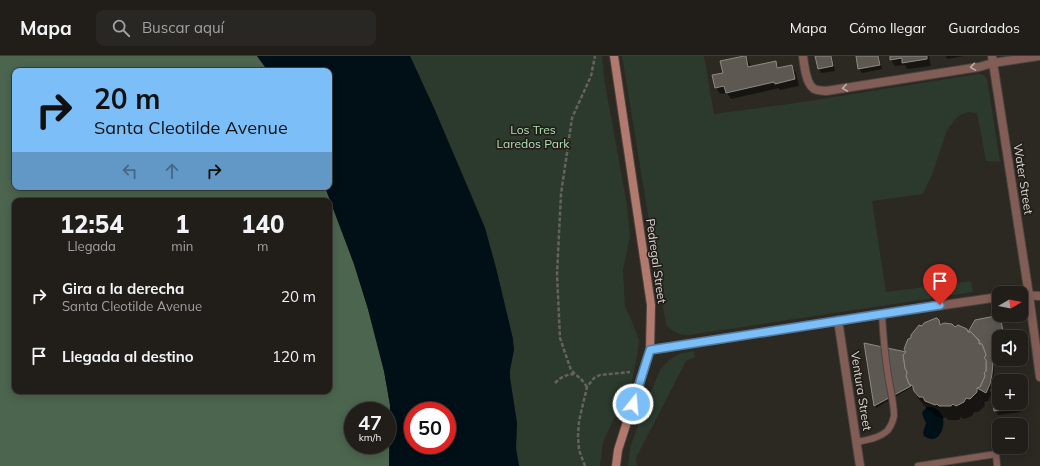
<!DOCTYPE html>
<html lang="es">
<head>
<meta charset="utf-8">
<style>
	body { margin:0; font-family:Mulish,sans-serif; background:#292723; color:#f1f3f6; height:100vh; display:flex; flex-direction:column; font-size:15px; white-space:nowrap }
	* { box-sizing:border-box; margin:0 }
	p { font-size:13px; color:#a2a2a2 }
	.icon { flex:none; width:22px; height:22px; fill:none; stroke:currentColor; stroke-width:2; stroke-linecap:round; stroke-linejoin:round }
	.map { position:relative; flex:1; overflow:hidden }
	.drawer { position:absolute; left:12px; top:142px; width:320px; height:196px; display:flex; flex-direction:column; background:#211e1a; border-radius:8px; box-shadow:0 2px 10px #0003,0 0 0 1px #3e3c39 }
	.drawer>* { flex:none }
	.hud { position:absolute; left:12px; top:12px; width:320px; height:122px; border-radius:8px; box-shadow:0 2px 10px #0003,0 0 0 1px #3e3c39; background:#7bbef8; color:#111; overflow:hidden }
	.needle { width:26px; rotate:81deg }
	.controls { position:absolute; left:992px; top:230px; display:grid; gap:8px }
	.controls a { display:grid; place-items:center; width:36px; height:36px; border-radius:8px; background:#211e1a; box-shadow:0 2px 10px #0003,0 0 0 1px #3e3c39; font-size:20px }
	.speed { position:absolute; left:344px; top:346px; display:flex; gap:8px; font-size:20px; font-weight:700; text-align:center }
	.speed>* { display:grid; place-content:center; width:52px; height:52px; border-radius:50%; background:#211e1a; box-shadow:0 2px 10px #0003,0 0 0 1px #3e3c39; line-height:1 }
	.speed small { font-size:10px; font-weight:400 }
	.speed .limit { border:6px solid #d22; background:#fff; color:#111 }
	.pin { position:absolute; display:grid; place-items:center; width:34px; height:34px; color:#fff; margin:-41px -17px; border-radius:50% 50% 50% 0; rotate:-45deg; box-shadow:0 0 4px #0007 }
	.pin .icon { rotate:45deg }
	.me { position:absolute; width:44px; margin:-22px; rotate:17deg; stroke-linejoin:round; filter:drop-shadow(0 0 3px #0008) }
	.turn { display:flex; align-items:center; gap:14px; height:84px; padding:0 16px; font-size:18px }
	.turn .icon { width:52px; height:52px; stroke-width:2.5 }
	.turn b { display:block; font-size:28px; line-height:34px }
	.lanes { display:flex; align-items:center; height:38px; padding:0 16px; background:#0003; justify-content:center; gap:20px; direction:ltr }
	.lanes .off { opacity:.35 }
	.eta { display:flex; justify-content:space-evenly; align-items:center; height:68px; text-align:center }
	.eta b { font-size:24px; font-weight:800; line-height:28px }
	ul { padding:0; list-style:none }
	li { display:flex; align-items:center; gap:12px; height:60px; padding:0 16px }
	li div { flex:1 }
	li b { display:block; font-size:15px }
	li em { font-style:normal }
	header { display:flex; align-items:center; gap:24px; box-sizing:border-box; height:56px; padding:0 20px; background:#211e1a; border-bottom:1px solid #3e3c39 }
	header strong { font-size:19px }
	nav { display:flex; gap:22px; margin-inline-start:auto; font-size:14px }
	.search { width:280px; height:36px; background:#292723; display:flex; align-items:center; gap:10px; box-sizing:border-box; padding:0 14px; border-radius:8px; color:#a2a2a2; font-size:15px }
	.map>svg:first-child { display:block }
</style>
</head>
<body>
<header>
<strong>Mapa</strong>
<div class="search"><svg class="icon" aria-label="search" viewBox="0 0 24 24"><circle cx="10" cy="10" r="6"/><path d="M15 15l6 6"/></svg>Buscar aquí</div>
<nav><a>Mapa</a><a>Cómo llegar</a><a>Guardados</a></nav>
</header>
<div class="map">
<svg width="1040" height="410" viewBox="0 0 1040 410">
	<rect width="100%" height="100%" fill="#2c2822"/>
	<!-- green -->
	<g fill="#2b3a2d">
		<path d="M410 0H602L604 22 627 149 630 180 623 214 625 250 633 268 639 284 637 300 632 325 603 386 600 410H519L516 392 517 367 510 322V314L512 304 513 283 496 212 485 172 477 152 434 52Z"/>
		<path d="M622 0H704L714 58 803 46 978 18 984 19 987 23 1000 106 986 105 977 57 968 56 958 60 947 74 932 119 923 138 872 145 886 236 971 225 973 236 689 279C678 279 674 276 666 269Z"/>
		<path d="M694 295 695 301 686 305 636 402 637 410H628L630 392 642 358 660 314 670 303 679 298Z"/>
	</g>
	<!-- forest -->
	<path fill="#4c654f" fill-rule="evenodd" d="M0 0H257L268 15H15V131H325L354 208 368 253 384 315 390 349 389 410H0ZM15 145H329V335H15ZM353 355H387V389H353Z"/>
	<!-- water -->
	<g fill="#011016" fill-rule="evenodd">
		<path d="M257 0H410L434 52 485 172 496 212 513 283 514 294 510 314V322L517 367 516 392 519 410H389L390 349 384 315 368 253 354 208 325 131H329V15H268ZM413 355H447V389H413Z"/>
		<path d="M927 351C954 349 944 395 924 380L923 377 926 367 922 358 923 355Z"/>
	</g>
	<!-- shadow -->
	<g fill="#0007">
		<path d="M816 0H832L835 15 821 17 819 13Z"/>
		<path d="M857 0H879L882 13 862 17 859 13Z"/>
		<path d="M891 0H929L931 10 907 13 905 9 895 10 891 4Z"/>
		<path d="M946 0H964L947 3Z"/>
		<path d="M746 1 750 8V12L775 6 779 13 792 10 796 17 799 30 779 34V32L731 43 727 37 720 38 716 31 724 18Z"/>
		<path d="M1000 261 1001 263 1004 281H999V299L993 300 994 310V329L991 331 992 334 999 333V347H1019L1020 350 995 354V355L992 336 988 345 984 346 985 350 978 356H974L972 360 964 363 961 361 959 364H948L946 361 943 363 934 359 932 355 928 354 918 342 912 331 876 352 865 288 906 298 912 282 923 271 937 263 941 270 954 272 968 277 970 275Z"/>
		<path d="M1020 352 1021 356 998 359 996 356Z"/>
	</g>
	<!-- building -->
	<g fill="#5e5852" stroke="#908a83">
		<path d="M744 0H746L748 11 776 5 777 12 792 9 795 23 775 28 774 26 726 37 724 30 715 32 712 19 723 17 720 5Z"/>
		<path d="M815 0H831L833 10 818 13Z"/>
		<path d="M856 0H878L880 9 858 13Z"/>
		<path d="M890 0H927V3L902 7V2L890 4Z"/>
		<path d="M1000 259 1004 281H999V297L992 298 993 307 992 318 990 328 986 337 977 332 980 331 985 320 984 317 986 315V304L984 302 986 299 982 288H979L980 286 979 284 971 276H968L975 264Z"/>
		<path d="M936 262H937L939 264 940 269 944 267 952 268 955 271 958 269 967 273 968 276H971L979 285V288H982L986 299 984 302 986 304V315L984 317 985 320 980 331 977 332V336L970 343 966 342 964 346 956 350 953 348 951 350H939L937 348 935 349 925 345 923 341H919L914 335 913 332V330L909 328 906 320 907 316 905 313 903 299 906 296 904 293 908 283 911 282V279L919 269 922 270 924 267Z"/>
		<path d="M864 287 906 296 903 299 905 313 907 316 906 320 909 328 911 330 874 350Z"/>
		<path d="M999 332V347H1018L1019 351 994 355 991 333Z"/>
	</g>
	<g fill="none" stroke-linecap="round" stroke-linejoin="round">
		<defs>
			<g id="service">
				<path d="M857 386C867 384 880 382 888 374 891 370 893 365 894 360 894 347 890 332 888 319 885 299 883 278 882 258"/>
				<path d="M918 410 996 398 997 410"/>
			</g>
			<g id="minor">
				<path d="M803 0C804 8 806 27 813 32 816 35 821 34 826 35L979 11 993 7 1039 0"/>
				<path d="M992 0 1029 239 1040 321"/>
				<path d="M1021 239 1040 240"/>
				<path d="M838 264 860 410"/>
				<path d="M650 294 882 258 999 241"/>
			</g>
			<path id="secondary" d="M614 0 651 249 650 294 618 394 616 410"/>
		</defs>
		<!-- service casing -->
		<use href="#service" stroke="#48443e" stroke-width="8"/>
		<!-- minor casing -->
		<use href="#minor" stroke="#48443e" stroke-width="10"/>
		<!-- secondary casing -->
		<use href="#secondary" stroke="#48443e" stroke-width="10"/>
		<!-- path -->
		<g stroke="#66625d" stroke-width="2.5" stroke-dasharray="4 2" stroke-linecap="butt">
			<path d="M555 327C561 321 565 319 574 318"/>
			<path d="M587 331C581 321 577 321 571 314L560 282 557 218 561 138 572 62 591 20 595 0"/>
			<path d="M585 410 579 394 578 380 579 365 587 331 594 322 600 319 630 316"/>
		</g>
		<!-- service -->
		<use href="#service" stroke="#815d56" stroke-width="6"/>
		<!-- minor -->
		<use href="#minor" stroke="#815d56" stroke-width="8"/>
		<!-- secondary -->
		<use href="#secondary" stroke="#b27a6f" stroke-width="8"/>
	</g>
	<!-- one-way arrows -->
	<defs><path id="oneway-chevron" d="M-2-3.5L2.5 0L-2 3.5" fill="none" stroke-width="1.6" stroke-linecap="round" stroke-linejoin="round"/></defs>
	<g stroke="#bbaca8">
		<use href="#oneway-chevron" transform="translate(973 11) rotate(171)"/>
		<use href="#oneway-chevron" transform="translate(845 32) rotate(171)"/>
	</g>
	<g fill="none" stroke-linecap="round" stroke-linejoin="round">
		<defs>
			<path id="route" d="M633 348 650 294 940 249"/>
		</defs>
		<!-- route casing -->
		<use href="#route" stroke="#507ca1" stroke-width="10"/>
		<!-- route -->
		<use href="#route" stroke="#7bbef8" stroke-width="7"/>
	</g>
	<g text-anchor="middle" stroke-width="3.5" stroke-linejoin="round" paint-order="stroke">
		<!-- park labels -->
		<g font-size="12" fill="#b0e0b6" stroke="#231e19">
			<text x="533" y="78">Los Tres<tspan x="533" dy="14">Laredos Park</tspan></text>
		</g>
		<!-- street labels -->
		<g font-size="12" fill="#dad7d4" stroke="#231e19">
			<text transform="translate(1023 123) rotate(81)" y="4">Water Street</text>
			<text transform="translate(656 205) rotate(82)" y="4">Pedregal Street</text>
			<text transform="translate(861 335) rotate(81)" y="4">Ventura Street</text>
		</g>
	</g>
</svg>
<div class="controls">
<a><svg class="needle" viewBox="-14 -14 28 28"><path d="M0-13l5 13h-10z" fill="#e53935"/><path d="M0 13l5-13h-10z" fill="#a2a2a2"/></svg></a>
<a><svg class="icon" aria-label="sound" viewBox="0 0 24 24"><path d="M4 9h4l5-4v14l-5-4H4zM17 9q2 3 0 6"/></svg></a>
<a>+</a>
<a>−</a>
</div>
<div class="speed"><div>47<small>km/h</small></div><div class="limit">50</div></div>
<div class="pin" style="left:940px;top:249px;background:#d93025"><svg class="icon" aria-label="arrive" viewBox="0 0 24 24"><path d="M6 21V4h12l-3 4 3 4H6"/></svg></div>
<svg class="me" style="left:633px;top:348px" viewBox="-20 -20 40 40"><circle r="17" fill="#7bbef8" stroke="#fff" stroke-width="3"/><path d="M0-11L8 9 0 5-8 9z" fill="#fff"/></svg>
<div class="hud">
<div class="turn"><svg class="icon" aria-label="right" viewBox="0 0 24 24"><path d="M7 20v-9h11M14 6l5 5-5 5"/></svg><div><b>20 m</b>Santa Cleotilde Avenue</div></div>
<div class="lanes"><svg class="icon off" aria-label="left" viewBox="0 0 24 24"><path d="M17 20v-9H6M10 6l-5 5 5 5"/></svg><svg class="icon off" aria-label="ahead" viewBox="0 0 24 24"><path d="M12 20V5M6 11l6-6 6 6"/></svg><svg class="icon" aria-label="right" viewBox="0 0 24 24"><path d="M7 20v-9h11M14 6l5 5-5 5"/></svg></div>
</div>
<section class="drawer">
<div class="eta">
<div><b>12:54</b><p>Llegada</p></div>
<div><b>1</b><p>min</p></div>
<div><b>140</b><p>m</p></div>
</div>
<ul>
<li><svg class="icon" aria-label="right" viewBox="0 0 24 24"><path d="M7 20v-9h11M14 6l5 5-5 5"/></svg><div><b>Gira a la derecha</b><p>Santa Cleotilde Avenue</p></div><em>20 m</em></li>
<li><svg class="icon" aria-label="arrive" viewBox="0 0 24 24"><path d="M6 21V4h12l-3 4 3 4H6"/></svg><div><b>Llegada al destino</b></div><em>120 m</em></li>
</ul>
</section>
</div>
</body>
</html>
